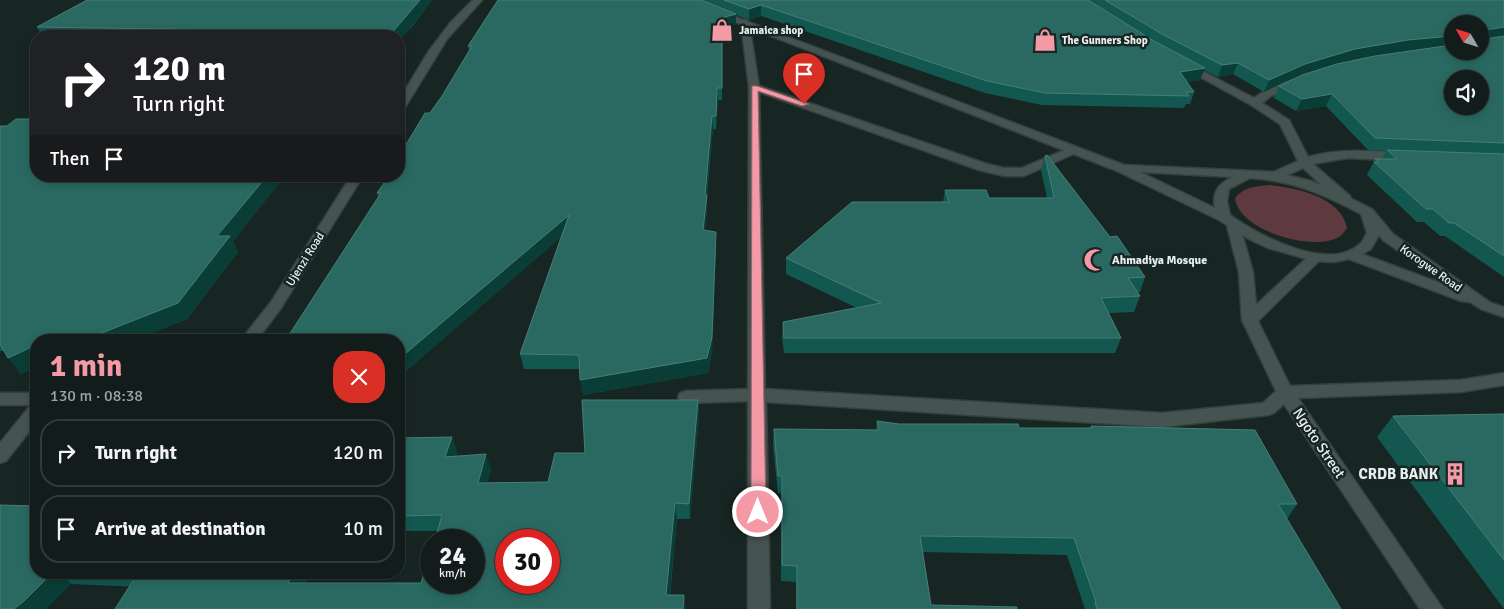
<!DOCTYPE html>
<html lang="en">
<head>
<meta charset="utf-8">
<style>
	body { margin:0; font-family:Signika,sans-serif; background:#1b2523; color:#f1f3f6; height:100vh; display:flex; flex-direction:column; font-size:19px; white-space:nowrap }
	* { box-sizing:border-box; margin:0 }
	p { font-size:16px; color:#9ca1a2 }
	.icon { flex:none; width:28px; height:28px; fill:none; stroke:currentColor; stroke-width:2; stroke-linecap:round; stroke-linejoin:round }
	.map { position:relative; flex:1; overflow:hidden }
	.panel { position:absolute; left:30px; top:334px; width:375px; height:245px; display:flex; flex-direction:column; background:#121c1a; border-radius:20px; box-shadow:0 2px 8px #0003,0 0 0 1px #313a39 }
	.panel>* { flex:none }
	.guide { position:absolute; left:30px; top:30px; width:375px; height:152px; border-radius:20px; box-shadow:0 2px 8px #0003,0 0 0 1px #313a39; background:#202124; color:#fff; overflow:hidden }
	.needle { width:32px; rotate:309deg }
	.buttons { position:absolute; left:1444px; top:15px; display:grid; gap:10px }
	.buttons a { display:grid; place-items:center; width:45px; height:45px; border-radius:50%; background:#121c1a; box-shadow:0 2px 8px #0003,0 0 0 1px #313a39; font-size:25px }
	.speed { position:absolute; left:420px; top:529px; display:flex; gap:10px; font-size:25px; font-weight:700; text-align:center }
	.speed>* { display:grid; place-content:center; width:65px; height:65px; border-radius:50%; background:#121c1a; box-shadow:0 2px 8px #0003,0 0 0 1px #313a39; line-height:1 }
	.speed small { font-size:12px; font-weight:400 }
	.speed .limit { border:8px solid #d22; background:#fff; color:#111 }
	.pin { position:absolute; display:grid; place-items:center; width:42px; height:42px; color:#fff; margin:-51px -21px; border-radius:50% 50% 50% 0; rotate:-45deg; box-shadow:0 0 5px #0007 }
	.pin .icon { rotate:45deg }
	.me { position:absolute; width:55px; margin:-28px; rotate:0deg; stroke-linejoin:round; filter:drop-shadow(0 0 4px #0008) }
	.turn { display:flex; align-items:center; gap:18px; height:105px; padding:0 20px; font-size:22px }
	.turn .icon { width:65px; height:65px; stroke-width:2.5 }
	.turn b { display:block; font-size:35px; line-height:42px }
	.then { display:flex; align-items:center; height:48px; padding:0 20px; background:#0003; gap:10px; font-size:19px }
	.round { display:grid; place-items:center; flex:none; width:52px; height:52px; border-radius:20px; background:#1b2523 }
	.overview { display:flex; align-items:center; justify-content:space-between; height:85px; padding:0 20px }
	h1 { font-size:30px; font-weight:700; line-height:38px; color:#f49aa7 }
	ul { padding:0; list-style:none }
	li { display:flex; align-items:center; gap:15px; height:68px; margin:0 10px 8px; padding:0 10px; border:2px solid #313a39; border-radius:20px }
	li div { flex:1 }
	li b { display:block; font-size:19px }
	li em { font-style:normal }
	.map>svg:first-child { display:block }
</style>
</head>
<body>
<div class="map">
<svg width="1504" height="609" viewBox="0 0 1504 609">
	<rect width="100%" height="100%" fill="#182623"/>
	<!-- green -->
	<path fill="#5e3a3f" d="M1270 185C1297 188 1341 197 1347 228 1345 231 1342 235 1339 237 1312 252 1239 231 1235 198 1244 187 1256 186 1270 185Z"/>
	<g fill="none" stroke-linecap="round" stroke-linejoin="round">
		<defs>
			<path id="lane" d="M754 84 987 164 1004 168H1022L1074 146 1080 150 1078 152 1024 176H1004L979 170 750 89 749 87 750 85Z"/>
			<g id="street">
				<path d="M745 19 749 22 759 87 765 389 1162 413 1263 403 1276 391 1242 320 1239 272 1227 226 1234 222 1239 223 1253 272 1256 305 1311 254H1321L1323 257 1258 321 1290 386 1461 380 1504 373V385L1461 392 1298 398 1443 609H1420L1284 404 1274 413 1268 415 1162 427 766 402 770 609H748V401L686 403 680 401 678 397 680 393 686 391 748 389 749 87 741 22Z"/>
				<path d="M1185 62 1254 98C1264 91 1289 78 1301 80L1302 82 1301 84 1271 96 1262 103 1289 120 1308 157C1340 148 1372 151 1405 153L1411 157 1405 161 1348 158 1313 164 1350 196 1351 199 1350 202H1340L1303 168 1279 179H1271L1269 176 1271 173 1298 161 1280 124 1251 105 1182 67 1180 65Z"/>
			</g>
			<g id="secondary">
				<path d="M473 0H482L447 39 404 109 399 112V100L429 51 451 22Z"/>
				<path d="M679 0H691L1124 165 1275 172 1311 181 1334 190 1372 209 1393 234 1491 303 1504 307V317L1481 309 1470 302 1461 301 1349 259 1334 262 1314 261 1268 248 1249 239 1219 220 1117 171ZM1140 172 1233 177C1218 184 1212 192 1215 208ZM1250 178C1294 181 1323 194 1361 214L1367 233C1365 236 1364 240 1361 243 1330 274 1258 235 1230 215L1227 201 1229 189ZM1379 235 1383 240 1448 286 1362 254 1371 249Z"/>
				<path d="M351 176H363L281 308 257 340H241L271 302Z"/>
				<path d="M0 393H36V423L6 461 0 463V443L30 406 34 405H0Z"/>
			</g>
		</defs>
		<!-- lane casing -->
		<use href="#lane" stroke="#36403e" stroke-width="3"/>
		<!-- street casing -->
		<use href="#street" stroke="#36403e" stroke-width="3"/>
		<!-- secondary casing -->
		<use href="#secondary" stroke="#36403e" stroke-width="3"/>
		<!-- lane -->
		<use href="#lane" fill="#465451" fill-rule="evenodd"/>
		<!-- street -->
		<use href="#street" fill="#465451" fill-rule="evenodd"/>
		<!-- secondary -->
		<use href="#secondary" fill="#465451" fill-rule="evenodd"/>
	</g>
	<!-- wall -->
	<g fill="#125850" fill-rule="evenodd">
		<path d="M87 0H432L411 28 399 36H42L37 27Z"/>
		<path d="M498 0H1504V277L1445 236H1440L1424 222H1417L1367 175 1375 159H1382L1386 151 1368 150 1326 106 1296 111 1274 98 1279 86 1320 69 1299 75 1264 92 1233 74 1218 77 1204 70 1200 80 1187 82 1194 92 1190 104H1186L1184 108 1042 105 985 93 761 16 749 20 736 15V24L723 29 722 100H718L716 129H713L707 195V208L705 231 716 232V246L712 351 708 373 583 395 580 369H524L520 354 561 237 400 376 399 377V340H292L289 335 378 197 377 193 402 157 401 153 442 96 469 51 468 46ZM1452 24 1480 51H1452Z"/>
		<path d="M0 126H7L233 242 238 252 187 319 134 340H36V367L21 374 4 351H0Z"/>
		<path d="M1045 156 1110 237 1145 277 1140 292H1137L1140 296 1134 312 1109 313 1121 338 1115 353H784L782 338 783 322 857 308 786 274V258L943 202 945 190 989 198H1047L1041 170Z"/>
		<path d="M698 400 699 416 690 519H677L670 595 686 609 71 584 36 572H310L305 583H421L438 531H399V438L452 437 457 453 456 456 491 469 487 483 548 482 585 453Z"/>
		<path d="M1504 414V609L1377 437 1393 416Z"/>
		<path d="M877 421 899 424 1019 428H1090L1091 426 1297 504 1287 519 1341 609H1085L1067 555 923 552 931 605 1017 609H796V582L781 581V493H778L773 445 774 429 876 430Z"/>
	</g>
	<!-- shaded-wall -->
	<g fill="#0b3d37">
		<path d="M420 0H432L399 42V36H389Z"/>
		<path d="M761 5V16L749 20V9Z"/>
		<path d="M736 14V24L723 29 722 100V18Z"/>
		<path d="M1504 27V37L1480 41 1486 30Z"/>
		<path d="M1452 36V46L1402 52 1350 61 1299 75 1264 92 1269 80 1305 64 1355 49 1408 40Z"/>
		<path d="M1238 63 1233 74 1218 77 1222 65Z"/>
		<path d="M1205 68 1200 80 1176 84 1180 72Z"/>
		<path d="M717 88 718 100 716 129V116Z"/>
		<path d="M1332 94 1326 106 1296 111 1302 99Z"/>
		<path d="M712 116 713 129 705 208V195Z"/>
		<path d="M267 176H285L233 242 238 252 187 319 134 340H97L94 336 217 236Z"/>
		<path d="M707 195V208L704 244 703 230Z"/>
		<path d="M569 215 571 229 400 376 399 373V359Z"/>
		<path d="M716 232V246L712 351 708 373 583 395 580 380Z"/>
		<path d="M58 335 61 340H47Z"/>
		<path d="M36 345V367L21 374 8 358Z"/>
		<path d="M698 400 699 416 690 519 689 504Z"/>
		<path d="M452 437 457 453 451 472 445 457Z"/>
		<path d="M486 454 491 469 483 498 478 483Z"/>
		<path d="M675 503 677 519 668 609 666 595Z"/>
		<path d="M53 572H60L71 584 46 609H14Z"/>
		<path d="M294 572H310L298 598 288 583Z"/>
		<path d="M684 595 686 609H683Z"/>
	</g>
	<!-- building -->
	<g fill="#296961" stroke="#477e77" fill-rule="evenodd">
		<path d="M87 0H420L389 36H221L228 30 37 27Z"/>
		<path d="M498 0H701L736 14 722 18V88H717L716 116H712L705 195H707L703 230 716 232 712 337 707 358 580 380 579 355 520 354 569 215 399 359V340H372L374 336 289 335 381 193H377L389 176H399V162L405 153H401L425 113H430L442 96 472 46H468Z"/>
		<path d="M724 0H1088L1154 41 1205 68 1180 72 1194 92H1186L1189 96 1045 93 987 81 761 5 749 9Z"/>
		<path d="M1105 0H1504V27L1486 30 1485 39 1504 36V143L1375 138 1332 94 1302 99 1279 86 1302 75 1337 64 1375 56 1452 45V51H1480V24H1452V36L1408 40 1355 49 1305 64 1269 80 1238 63 1222 65 1162 34ZM1452 79H1480V106H1452Z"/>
		<path d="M16 119H36V176H267L217 236H230L178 303 94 336 58 335 47 340H36V345L8 358 0 344V126H7Z"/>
		<path d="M1387 150 1504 154V256L1454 223H1449L1433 209H1426L1374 162H1379L1375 159H1397Z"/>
		<path d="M1047 155 1110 237 1117 236 1145 277 1128 278 1140 296 1101 298 1121 338H784L783 322 881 303 786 258 852 202H949L945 190H986L989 198H1054L1045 156Z"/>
		<path d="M582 400H698L689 504 675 503 666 595H684L683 609H115L138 573 133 572H294L288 583H421L431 551V582H474V540H435L442 515 399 516V438L452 437 445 457 486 454 478 483 548 482 555 453H585ZM506 540H549V582H506Z"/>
		<path d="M1504 414V560L1393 416Z"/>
		<path d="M877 421 899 424H1018L1019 428H1092L1091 426 1255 430 1297 504H1278L1341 609H1097L1095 602H1096L1074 538 920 536 931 605 1017 607V609H797V566L782 565V476H778L774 429 879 430Z"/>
		<path d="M0 505 36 506V572H53L24 601 14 609H0Z"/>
	</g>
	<!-- route -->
	<path fill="#f49aa7" stroke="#9f646d" d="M752 86H757L809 104 802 106 758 91 766 512 764 516 758 518 753 516 751 512Z"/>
	<!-- icons -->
	<defs>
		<symbol id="shop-bare" viewBox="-9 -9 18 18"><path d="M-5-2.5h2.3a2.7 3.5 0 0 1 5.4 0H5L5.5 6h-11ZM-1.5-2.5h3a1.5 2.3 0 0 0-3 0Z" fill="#f49aa7" stroke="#182623" stroke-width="2.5" paint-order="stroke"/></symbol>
		<symbol id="mosque-bare" viewBox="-9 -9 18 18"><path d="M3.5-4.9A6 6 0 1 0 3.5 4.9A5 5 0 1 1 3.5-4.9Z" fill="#f49aa7" stroke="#182623" stroke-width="2.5" paint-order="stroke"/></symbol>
		<symbol id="building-bare" viewBox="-9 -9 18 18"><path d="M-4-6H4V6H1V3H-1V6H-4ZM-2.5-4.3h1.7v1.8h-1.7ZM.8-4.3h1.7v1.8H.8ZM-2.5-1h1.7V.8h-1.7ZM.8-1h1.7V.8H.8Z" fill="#f49aa7" stroke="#182623" stroke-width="2.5" paint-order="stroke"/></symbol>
	</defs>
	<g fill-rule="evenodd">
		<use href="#shop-bare" x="706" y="14" width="32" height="32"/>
		<use href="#shop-bare" x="1029" y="24" width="32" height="32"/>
		<use href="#mosque-bare" x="1079" y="244" width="32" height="32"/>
		<use href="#building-bare" x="1439" y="458" width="32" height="32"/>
	</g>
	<g text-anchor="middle" stroke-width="5" stroke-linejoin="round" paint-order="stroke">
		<!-- far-poi labels -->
		<g font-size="11" font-weight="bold" fill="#e7f0ee" stroke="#182623" text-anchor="start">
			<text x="739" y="34">Jamaica shop</text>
			<text x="1062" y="44">The Gunners Shop</text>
		</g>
		<!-- street labels -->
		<g font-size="12" fill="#e7f0ee" stroke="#182623">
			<text transform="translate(305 259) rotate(-58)" y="4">Ujenzi Road</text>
			<text transform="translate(1431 268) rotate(35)" y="4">Korogwe Road</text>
		</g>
		<!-- poi labels -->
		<g font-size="12" font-weight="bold" fill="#e7f0ee" stroke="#182623" text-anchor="start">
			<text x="1112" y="264">Ahmadiya Mosque</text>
		</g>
		<!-- near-street labels -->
		<g font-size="15" fill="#e7f0ee" stroke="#182623">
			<text transform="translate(1319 443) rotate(56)" y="5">Ngoto Street</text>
		</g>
		<!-- near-poi labels -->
		<g font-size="15" font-weight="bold" fill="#e7f0ee" stroke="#182623" text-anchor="end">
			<text x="1438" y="479">CRDB BANK</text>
		</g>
	</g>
</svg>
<div class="buttons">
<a><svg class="needle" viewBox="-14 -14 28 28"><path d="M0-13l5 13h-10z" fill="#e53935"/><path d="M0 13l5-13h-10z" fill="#9ca1a2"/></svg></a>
<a><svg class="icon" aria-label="sound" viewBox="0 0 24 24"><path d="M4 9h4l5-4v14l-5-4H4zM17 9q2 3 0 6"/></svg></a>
</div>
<div class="speed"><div>24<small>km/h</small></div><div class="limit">30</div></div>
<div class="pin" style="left:804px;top:104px;background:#d93025"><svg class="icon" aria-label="arrive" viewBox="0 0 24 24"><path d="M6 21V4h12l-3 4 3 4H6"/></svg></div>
<svg class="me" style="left:758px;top:512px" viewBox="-20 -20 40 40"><circle r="17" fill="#f49aa7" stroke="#fff" stroke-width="3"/><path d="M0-11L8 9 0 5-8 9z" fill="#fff"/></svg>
<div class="guide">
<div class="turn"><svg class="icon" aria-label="right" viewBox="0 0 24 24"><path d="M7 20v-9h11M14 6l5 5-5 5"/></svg><div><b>120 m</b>Turn right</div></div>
<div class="then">Then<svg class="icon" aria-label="arrive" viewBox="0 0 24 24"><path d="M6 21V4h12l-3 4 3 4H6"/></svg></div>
</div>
<section class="panel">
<div class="overview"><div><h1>1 min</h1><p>130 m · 08:38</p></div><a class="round" style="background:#d93025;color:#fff"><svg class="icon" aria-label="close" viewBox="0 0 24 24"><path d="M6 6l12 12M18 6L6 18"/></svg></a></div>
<ul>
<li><svg class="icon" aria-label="right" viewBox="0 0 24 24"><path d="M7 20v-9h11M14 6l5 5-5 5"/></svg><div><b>Turn right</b></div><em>120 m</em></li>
<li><svg class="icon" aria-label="arrive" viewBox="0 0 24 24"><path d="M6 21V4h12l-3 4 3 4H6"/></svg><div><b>Arrive at destination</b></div><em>10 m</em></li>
</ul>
</section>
</div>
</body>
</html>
